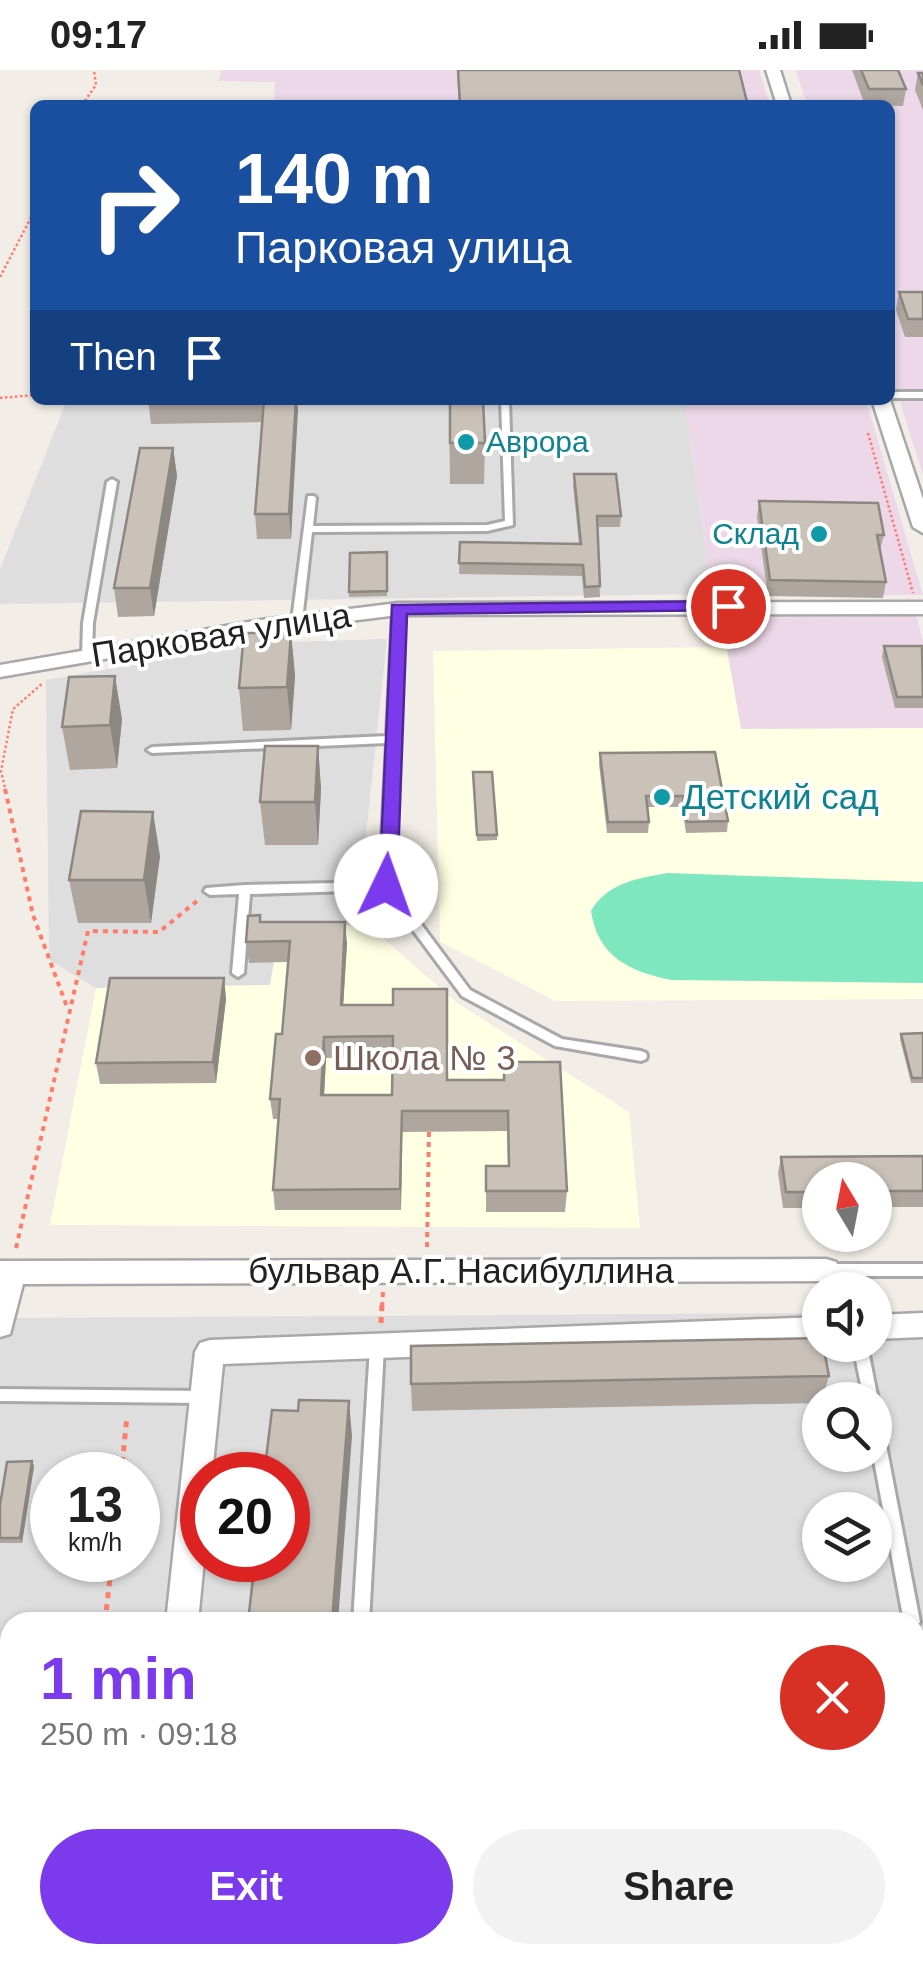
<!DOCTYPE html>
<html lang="en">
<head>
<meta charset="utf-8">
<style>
	body { margin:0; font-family:Arial,sans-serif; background:#f2f2f2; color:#222; height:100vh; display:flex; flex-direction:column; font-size:38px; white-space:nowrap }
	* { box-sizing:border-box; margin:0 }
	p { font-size:32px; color:#767676 }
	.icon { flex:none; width:55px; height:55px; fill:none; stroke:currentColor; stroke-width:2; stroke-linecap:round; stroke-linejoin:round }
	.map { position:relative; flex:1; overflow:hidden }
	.drawer { position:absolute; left:0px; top:1542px; width:925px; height:352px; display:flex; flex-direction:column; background:#fff; border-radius:30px 30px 0 0; box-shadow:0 2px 8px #0004 }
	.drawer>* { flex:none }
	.banner { position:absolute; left:30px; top:30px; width:865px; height:305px; border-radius:15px; box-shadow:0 2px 8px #0004; background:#1a4fa0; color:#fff; overflow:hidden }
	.needle { width:65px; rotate:350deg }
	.fabs { position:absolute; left:802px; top:1092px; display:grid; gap:20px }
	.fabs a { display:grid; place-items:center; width:90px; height:90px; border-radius:50%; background:#fff; box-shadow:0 2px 8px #0004; font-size:50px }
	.speed { position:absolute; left:30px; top:1382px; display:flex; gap:20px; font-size:50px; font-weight:700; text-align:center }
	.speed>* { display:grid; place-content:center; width:130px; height:130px; border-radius:50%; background:#fff; box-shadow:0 2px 8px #0004; line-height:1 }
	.speed small { font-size:25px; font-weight:400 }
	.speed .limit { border:15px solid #d22; background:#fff; color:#111 }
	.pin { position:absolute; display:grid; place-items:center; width:85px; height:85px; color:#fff; margin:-42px; border:5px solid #fff; border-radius:50%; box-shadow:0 2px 10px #0007 }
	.me { position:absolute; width:110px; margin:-55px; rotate:3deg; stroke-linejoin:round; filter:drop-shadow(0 0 8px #0008) }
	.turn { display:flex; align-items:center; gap:35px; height:210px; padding:0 40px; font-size:45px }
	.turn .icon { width:130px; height:130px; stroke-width:2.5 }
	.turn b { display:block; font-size:70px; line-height:85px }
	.then { display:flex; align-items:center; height:95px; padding:0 40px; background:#0003; gap:20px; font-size:38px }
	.round { display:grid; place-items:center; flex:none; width:105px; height:105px; border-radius:52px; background:#f2f2f2 }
	.headline { display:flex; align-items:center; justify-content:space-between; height:170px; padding:0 40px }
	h1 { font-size:60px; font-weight:700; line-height:75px; color:#7c3aed }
	.button { display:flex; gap:20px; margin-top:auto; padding:20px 40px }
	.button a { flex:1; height:115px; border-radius:60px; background:#7c3aed; color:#fff; font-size:40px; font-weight:700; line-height:115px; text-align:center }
	.button a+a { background:#f2f2f2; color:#222 }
	.status { display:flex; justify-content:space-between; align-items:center; height:70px; padding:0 50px; background:#fff; direction:ltr }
	.status svg { height:28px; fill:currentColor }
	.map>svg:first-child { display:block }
</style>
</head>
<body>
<div class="status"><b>09:17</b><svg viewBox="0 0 49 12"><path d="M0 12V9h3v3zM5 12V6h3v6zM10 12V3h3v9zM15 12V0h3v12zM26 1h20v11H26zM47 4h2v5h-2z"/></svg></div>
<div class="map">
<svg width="923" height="1894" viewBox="0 0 923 1894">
	<rect width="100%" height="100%" fill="#f2eee7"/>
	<!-- residential -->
	<g fill="#dfdede" fill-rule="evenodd">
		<path d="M67 330H685L712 524 0 534V499Z"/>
		<path d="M387 569 361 812 368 855 281 856 271 915 96 918 49 890 46 610 254 573Z"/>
		<path d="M820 1243V1275H875V1243H923V1894H0V1248ZM820 1330H875V1385H820ZM52 1405H138V1490H52ZM202 1405H288V1490H202ZM820 1440H875V1495H820ZM10 1552H915V1885H10Z"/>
	</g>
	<!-- industrial -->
	<g fill="#ecd8e8">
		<path d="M222 0H759L770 35H274L275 12 218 11Z"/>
		<path d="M796 0H923V405L890 300V35H807Z"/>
		<path d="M685 330H866L923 525 712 524Z"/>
		<path d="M916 546 923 571V658L741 659 722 548Z"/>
	</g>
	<!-- education -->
	<g fill="#ffffe3">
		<path d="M726 577 741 659 923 658V929L556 931 440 872 433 581Z"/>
		<path d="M368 855 457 933 629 1042 640 1158 50 1155 96 918 270 915 280 856Z"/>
	</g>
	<!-- pitch -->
	<path fill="#7ee7c0" d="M668 803 923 812V913L671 910C629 901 598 887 591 841 607 813 638 808 668 803Z"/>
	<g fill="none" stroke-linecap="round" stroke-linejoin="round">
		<defs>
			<g id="lane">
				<rect x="890" y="322" width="33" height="6"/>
				<path d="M501 330H509L513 455 487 461 312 462 302 551 297 554 293 553 292 551 308 426H314L316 428 313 456 487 455 505 451Z"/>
				<path d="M112 409 117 412 93 553 92 585 87 588 82 585 83 553 107 412Z"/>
				<path d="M398 536 403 539 392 815 470 920 562 969 641 981 646 983 647 986 646 989 641 991 555 976 462 926 383 820 250 824 244 903 238 907 232 903 239 824 210 825 204 821 206 818 245 815 380 812 387 673 152 683 147 680 152 677 387 666 393 539Z"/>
				<path d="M826 1194H923V1206H826L821 1204 819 1200 821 1196Z"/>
				<path d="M377 1271 382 1273 384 1277 369 1552H353L370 1277 372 1273Z"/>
				<path d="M853 1275H867L878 1330 876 1335 875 1330H864Z"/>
				<path d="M0 1319 206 1321 211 1322 213 1327 211 1332 206 1333 0 1331Z"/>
				<path d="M875 1347 880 1349 882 1354 920 1552 915 1558V1552H904L873 1385H875Z"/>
				<path d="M915 1561 921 1564 923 1569V1620L917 1618 915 1613Z"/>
				<path d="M915 1863 921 1866 923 1894H910L908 1885H915Z"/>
				<path d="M345 1885H363L364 1894H346Z"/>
			</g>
			<g id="street">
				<path d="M766 0H780L791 35H777Z"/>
				<path d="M872 330H890L923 429V463L913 457Z"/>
				<path d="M923 532V544L398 545 261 562 0 607V595L261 550 398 533Z"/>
				<path d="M826 1189 836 1192 840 1200 836 1208 826 1211 23 1214 10 1264 0 1267V1191Z"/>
				<path d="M923 1243V1267L875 1269V1245Z"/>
				<path d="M820 1247V1271L223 1294 212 1405H202L204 1490 198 1552H166L195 1282 200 1273 210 1270Z"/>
				<path d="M131 1885H167L166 1894H130Z"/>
			</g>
		</defs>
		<!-- lane casing -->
		<use href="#lane" stroke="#a8a8a8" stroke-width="6"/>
		<!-- street casing -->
		<use href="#street" stroke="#a8a8a8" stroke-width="5"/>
		<!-- path-far2 -->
		<g stroke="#ff7c6b" stroke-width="2.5" stroke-dasharray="2.5 2.5" stroke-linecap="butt">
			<path d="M82 35 96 15 94 0"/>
			<path d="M0 207 35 140"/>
			<path d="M0 328 35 325"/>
			<path d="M868 363 913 523"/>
			<path d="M6 722 1 701 13 639 43 613"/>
		</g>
		<!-- path-far1 -->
		<g stroke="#ff7c6b" stroke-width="4" stroke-dasharray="5 5" stroke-linecap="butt">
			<path d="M5 719 33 845 67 937"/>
			<path d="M427 1177 429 1061"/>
			<path d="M16 1178 88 861 159 862 197 831"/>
			<path d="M382 1237 383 1222"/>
		</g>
		<!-- path -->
		<g stroke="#ff7c6b" stroke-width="5" stroke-dasharray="6 6" stroke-linecap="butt">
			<path d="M381 1253 382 1235"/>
			<path d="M121 1405 127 1346"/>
			<path d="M105 1552 112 1490"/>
			<path d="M0 1700H10"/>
			<path d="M915 1820 923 1819"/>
			<path d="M464 1885 471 1894"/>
			<path d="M701 1885 702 1894"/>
			<path d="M65 1894 67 1885"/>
		</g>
		<!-- lane -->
		<use href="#lane" fill="#fff" fill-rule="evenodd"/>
		<!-- street -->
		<use href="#street" fill="#fff" fill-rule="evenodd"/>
	</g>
	<!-- wall -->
	<g fill="#aea69f" fill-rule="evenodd">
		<path d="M457 0H739L747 35H459Z"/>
		<path d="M852 0H898L906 19 903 36 865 35Z"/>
		<path d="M918 3H923V40L915 20Z"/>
		<path d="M899 222H923V267H905L896 240Z"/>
		<path d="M148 330H297L291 469H257L255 444 263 352 151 354Z"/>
		<path d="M449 330 485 373 484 414H450Z"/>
		<path d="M173 378 177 406 154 546 118 547 114 518Z"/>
		<path d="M574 404 621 446 620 457H598L600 527 584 528 582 506 459 504 460 472 579 474 573 415Z"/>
		<path d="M759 431 884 465 880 480 886 512 883 528 768 526 757 447Z"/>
		<path d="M387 482V526L349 527 350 483Z"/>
		<path d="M291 563 295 606 291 660 243 661 239 618Z"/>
		<path d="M884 576 923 580V638H895L882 587Z"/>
		<path d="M122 649 117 698 70 700 62 657Z"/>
		<path d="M318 676 321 719 318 775H265L260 732Z"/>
		<path d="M715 682 728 751 727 762 686 763 682 737H648L649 752 648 763H607L599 694 600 683Z"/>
		<path d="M473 702 497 765V770L477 771Z"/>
		<path d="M160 786 151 853H78L69 810Z"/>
		<path d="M260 845 261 852 347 873 343 935H393L447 1010H503L504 992 567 1121 565 1142H486V1096H508L507 1061 402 1062 401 1140H275L273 1120 279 1049H273L270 1029 282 964 288 892 249 893 246 872ZM393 987 392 1025H324L326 988Z"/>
		<path d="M224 908 226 929 216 1013 100 1014 96 993Z"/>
		<path d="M923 963V1013H911L900 969 901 964Z"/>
		<path d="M923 1086V1137H875V1110H820V1138H783L778 1103 781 1087Z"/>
		<path d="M829 1306 822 1330H820V1333L412 1341 411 1314Z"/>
		<path d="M32 1391 34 1396 22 1473H0V1435Z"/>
	</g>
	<!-- shaded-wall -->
	<g fill="#8d8782">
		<path d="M296 330H297L298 341 291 469 289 444Z"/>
		<path d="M173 378 177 406 154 546 150 518Z"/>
		<path d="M291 563 295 606 291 660 287 617Z"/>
		<path d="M115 606 122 649 117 698 110 655Z"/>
		<path d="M318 676 321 719 318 775 315 732Z"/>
		<path d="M153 742 160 786 151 853 144 810Z"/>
		<path d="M345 852 347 873 342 956 341 935Z"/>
		<path d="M224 908 226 929 216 1013 213 992Z"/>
		<path d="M324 967 326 988 323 1046 321 1025Z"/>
		<path d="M402 1041V1062L401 1140 400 1119Z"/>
		<path d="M349 1331 352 1366 338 1552H332Z"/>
		<path d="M32 1391 34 1396 22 1473 20 1468Z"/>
		<rect x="326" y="1885" width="6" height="9"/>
	</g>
	<!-- building -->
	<g fill="#cac1b9" stroke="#8d8782" stroke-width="2.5" fill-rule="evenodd">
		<path d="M458 0H739L747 32 706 33 707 35H568V33L507 35V33H460Z"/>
		<path d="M861 0H898L906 19H869Z"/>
		<path d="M918 3H923V15Z"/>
		<path d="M899 222H923V249H908Z"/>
		<path d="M264 330H296L289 444H255Z"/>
		<path d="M450 330H483L485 373H450Z"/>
		<path d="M140 378H173L150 518H114Z"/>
		<path d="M574 404H616L621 446H597L600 516 585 517 583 495 459 493 460 472 581 474Z"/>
		<path d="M759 431 878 433 884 465H877L886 512 770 510Z"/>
		<path d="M387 482V521L349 522 350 483Z"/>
		<path d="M244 563H291L287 617 239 618Z"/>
		<path d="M884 576H922L923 627H897Z"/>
		<path d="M115 606 110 655 62 657 69 607Z"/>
		<path d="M265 676H318L315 732H260Z"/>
		<path d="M715 682 728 751 687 752 683 726H646L649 752H608L600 683Z"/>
		<path d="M473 702H492L497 765H477Z"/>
		<path d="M81 741 153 742 144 810H69Z"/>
		<path d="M260 845V852H345L341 935H393V919H447V1010H504V992H560L567 1121H486V1096H509L508 1041H402L400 1119 273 1120 280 1029H270L276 964H282L290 871 246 872 248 846ZM393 966 392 1025H321L324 967Z"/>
		<path d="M110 908H224L213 992 96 993Z"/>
		<path d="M923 963V1008H912L901 964Z"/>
		<path d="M923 1086V1121H875V1110H820V1122H786L781 1087Z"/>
		<path d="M820 1268V1275H823L829 1306 411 1314V1276Z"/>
		<path d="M299 1330 349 1331 332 1552H248L255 1490H288V1405H264L272 1340 298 1341Z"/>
		<path d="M32 1391 20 1468H0V1435L7 1392Z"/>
		<path d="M232 1885H326V1894H231Z"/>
	</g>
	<!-- route -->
	<path fill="#7c3aed" stroke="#51269a" stroke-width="2.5" d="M728 531 737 536 734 540 407 544 397 816 386 823 379 821 392 535Z"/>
	<!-- markers -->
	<g fill="#0f9aa8" stroke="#fff" stroke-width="4">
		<circle cx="466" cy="372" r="10"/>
		<circle cx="819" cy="464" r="10"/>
		<circle cx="662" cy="727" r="10"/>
	</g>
	<circle fill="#8d6e63" stroke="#fff" stroke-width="4" cx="313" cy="988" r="10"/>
	<g text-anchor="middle" stroke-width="8" stroke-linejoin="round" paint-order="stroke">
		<!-- far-culture labels -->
		<g font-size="30" fill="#0d838f" stroke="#fff" text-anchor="start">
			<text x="486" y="382">Аврора</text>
			<text x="799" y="474" text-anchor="end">Склад</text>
		</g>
		<!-- street labels -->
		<g font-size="35" fill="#212121" stroke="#fff">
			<text transform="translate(221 565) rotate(-9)" y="12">Парковая улица</text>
			<text x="461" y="1213">бульвар А.Г. Насибуллина</text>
		</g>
		<!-- culture labels -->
		<g font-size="35" fill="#0d838f" stroke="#fff" text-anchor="start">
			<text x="682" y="739">Детский сад</text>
		</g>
		<!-- education labels -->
		<g font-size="35" fill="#785e54" stroke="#fff" text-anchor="start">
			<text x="333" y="1000">Школа № 3</text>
		</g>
	</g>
</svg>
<div class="fabs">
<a><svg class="needle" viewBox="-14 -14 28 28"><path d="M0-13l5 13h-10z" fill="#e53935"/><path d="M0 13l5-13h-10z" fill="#767676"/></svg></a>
<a><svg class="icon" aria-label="sound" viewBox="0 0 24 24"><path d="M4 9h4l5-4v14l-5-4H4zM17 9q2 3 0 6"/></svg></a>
<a><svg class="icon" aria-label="search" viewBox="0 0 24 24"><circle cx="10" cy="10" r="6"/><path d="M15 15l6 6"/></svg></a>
<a><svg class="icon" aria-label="layers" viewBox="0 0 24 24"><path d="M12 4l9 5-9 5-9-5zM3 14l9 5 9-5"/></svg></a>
</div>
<div class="speed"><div>13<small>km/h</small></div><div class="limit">20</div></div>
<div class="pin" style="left:728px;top:536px;background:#d93025"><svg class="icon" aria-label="arrive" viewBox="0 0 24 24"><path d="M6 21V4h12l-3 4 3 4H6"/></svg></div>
<svg class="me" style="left:386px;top:816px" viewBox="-20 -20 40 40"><circle r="19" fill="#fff"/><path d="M0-13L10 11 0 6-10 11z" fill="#7c3aed"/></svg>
<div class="banner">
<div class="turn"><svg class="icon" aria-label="right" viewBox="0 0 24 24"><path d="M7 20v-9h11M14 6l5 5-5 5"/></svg><div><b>140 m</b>Парковая улица</div></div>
<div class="then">Then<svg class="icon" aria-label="arrive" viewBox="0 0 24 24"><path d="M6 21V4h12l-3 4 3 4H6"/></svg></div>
</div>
<section class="drawer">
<div class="headline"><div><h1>1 min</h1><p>250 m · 09:18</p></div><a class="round" style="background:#d93025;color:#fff"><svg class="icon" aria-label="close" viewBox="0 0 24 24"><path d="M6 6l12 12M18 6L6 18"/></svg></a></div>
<div class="button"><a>Exit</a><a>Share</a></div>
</section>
</div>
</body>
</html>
